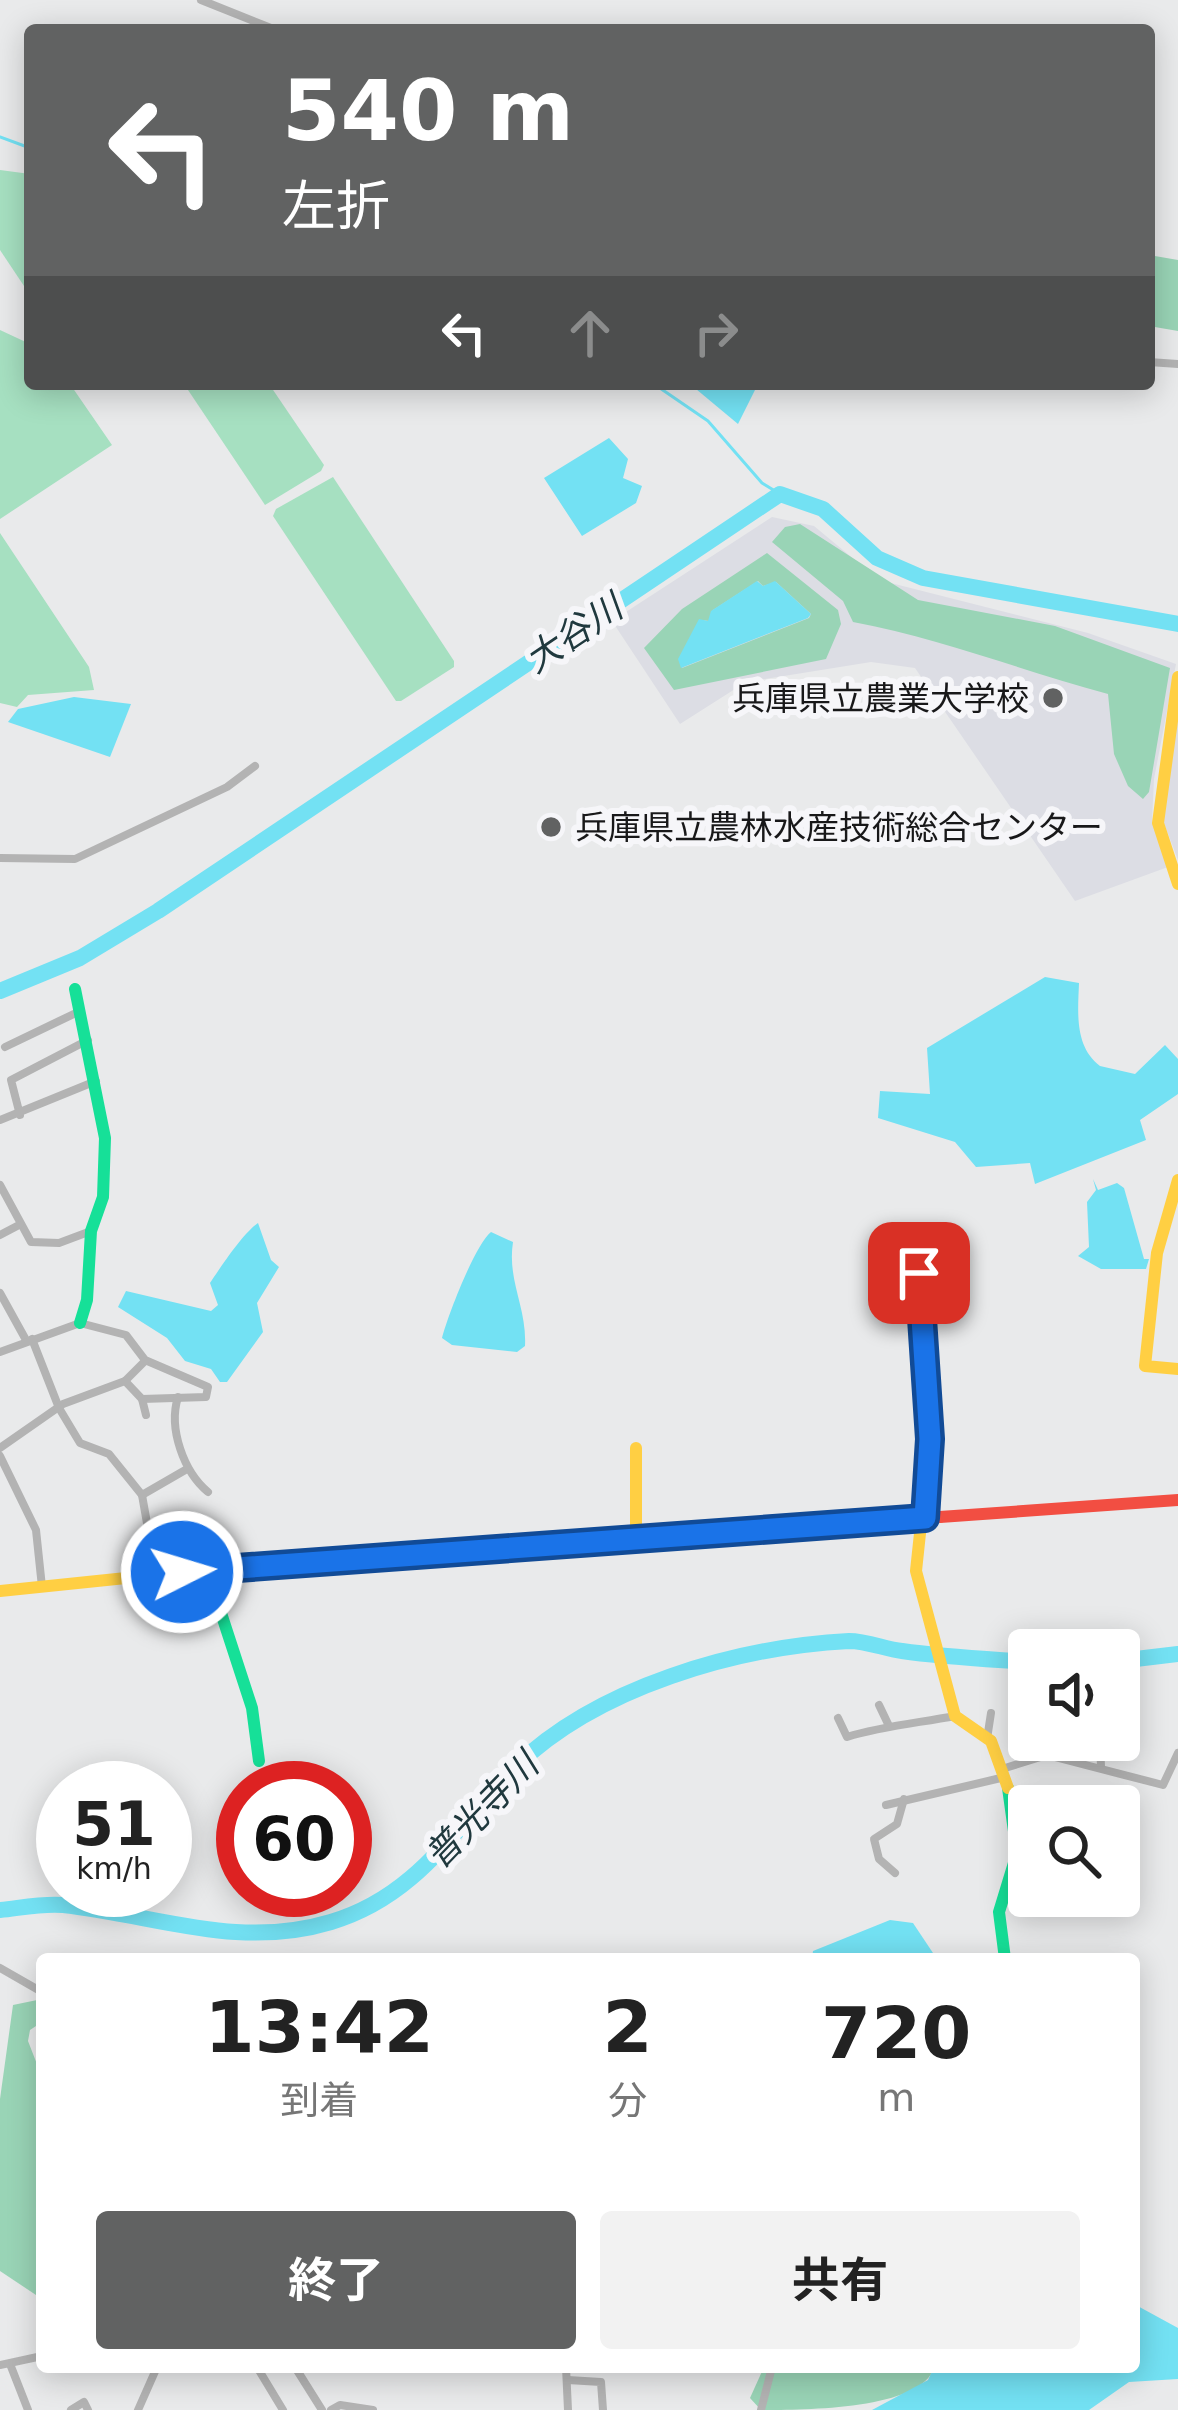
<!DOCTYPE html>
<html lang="ja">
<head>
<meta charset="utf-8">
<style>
	body { margin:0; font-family:"DejaVu Sans","Noto Sans JP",sans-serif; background:#f2f2f2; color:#222; height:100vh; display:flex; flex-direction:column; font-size:45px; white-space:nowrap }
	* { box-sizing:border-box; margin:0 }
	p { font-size:39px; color:#767676 }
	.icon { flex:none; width:66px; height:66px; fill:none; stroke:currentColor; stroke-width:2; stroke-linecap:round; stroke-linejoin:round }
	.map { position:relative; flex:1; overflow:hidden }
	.drawer { position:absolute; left:36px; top:1953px; width:1104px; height:420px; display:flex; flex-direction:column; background:#fff; border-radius:12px; box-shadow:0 6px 30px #0003 }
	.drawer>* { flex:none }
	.banner { position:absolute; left:24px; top:24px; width:1131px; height:366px; border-radius:12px; box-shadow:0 6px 30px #0003; background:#616262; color:#fff; overflow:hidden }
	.controls { position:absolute; left:1008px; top:1629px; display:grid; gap:24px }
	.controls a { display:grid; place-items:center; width:132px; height:132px; border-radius:12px; background:#fff; box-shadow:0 6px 30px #0003; font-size:60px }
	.speed { position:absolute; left:36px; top:1761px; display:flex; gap:24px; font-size:60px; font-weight:700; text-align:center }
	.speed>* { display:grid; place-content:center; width:156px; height:156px; border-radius:50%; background:#fff; box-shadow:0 6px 30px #0003; line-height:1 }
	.speed small { font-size:30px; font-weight:400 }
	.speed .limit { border:18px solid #d22; background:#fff; color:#111 }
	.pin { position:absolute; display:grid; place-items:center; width:102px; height:102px; color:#fff; margin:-51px; border-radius:24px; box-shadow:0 6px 18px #0006 }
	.me { position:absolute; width:132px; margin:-66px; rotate:85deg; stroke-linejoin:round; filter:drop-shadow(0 0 9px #0008) }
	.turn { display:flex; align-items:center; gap:42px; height:252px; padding:0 60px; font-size:54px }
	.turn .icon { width:156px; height:156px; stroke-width:2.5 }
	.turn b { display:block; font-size:84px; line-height:102px }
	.lanes { display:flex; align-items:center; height:114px; padding:0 60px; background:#0003; justify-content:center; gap:60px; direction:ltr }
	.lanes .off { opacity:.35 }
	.eta { display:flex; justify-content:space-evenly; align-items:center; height:204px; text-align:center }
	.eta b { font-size:72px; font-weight:700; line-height:84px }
	.cta { display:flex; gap:24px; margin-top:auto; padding:24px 60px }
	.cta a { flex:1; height:138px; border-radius:12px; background:#616262; color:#fff; font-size:48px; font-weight:700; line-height:138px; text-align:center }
	.cta a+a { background:#f2f2f2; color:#222 }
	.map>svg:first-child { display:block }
</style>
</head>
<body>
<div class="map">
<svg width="1178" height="2410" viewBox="0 0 1178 2410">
	<rect width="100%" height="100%" fill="#e9eaeb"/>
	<!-- built -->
	<g fill="#dcdde4">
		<path d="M772 517 814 526 879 580 1088 633 1176 664 1154 779 1152 821 1168 867 1075 901 915 668 871 662 746 682 680 724 612 621Z"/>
		<path d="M1178 680V860L1162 818Z"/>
	</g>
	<!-- green -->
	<g fill="#a6e0c1">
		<path d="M0 170 30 174V295L0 250Z"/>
		<path d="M0 330 30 344V384H70L112 445 0 519Z"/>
		<path d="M184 384H269L324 465 321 471 265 505Z"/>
		<path d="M333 477 454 661V667L401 701H396L273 516 276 509Z"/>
		<path d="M0 533 89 667 94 690 28 695 17 707 0 703Z"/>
	</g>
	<!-- forest -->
	<g fill="#99d4b6" fill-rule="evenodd">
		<path d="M1149 255 1178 260V331L1149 326Z"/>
		<path d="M800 524 918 600 1055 626 1170 668 1149 792 1143 799 1128 786 1114 754 1108 694C1022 671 940 638 853 622L843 601 772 542 785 527Z"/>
		<path d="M767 553 838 610 841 624 826 659 674 690 644 648 682 609ZM758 581 763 586 776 582 811 614 809 618 682 668 700 620 709 621 713 610Z"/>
		<path d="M42 1999V2022L30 2030 28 2041 42 2077V2299L0 2271V2099L13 2005Z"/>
		<path d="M764 2367 806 2372 815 2367H934C923 2410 802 2410 761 2410L750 2398Z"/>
	</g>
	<!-- water -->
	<g fill="#73e1f3">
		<path d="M690 384H758L738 424Z"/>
		<path d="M609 438 628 459 623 478 642 486 636 503 582 536 544 478Z"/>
		<path d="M757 581 763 586 775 581 811 614 808 618 681 668 678 659 699 619 708 621 711 611Z"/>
		<path d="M74 697 131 704 110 757 8 722 18 709Z"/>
		<path d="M1045 977 1079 983C1078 1012 1074 1046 1100 1066L1135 1074 1165 1045 1178 1059V1094L1140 1120 1146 1140 1035 1184 1030 1163 976 1167 955 1142 878 1118 880 1091 930 1094 927 1048Z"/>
		<path d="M1093 1179 1098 1190 1117 1183 1124 1188 1144 1259H1149L1146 1269H1101L1078 1256 1089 1247 1087 1202 1096 1190Z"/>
		<path d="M258 1223 271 1260 279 1267 257 1303 263 1332 227 1382H220L211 1369 185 1361 167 1338 118 1307 126 1291 211 1311 218 1305 210 1283C220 1268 243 1233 258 1223Z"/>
		<path d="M491 1232 513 1242C507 1281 527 1307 525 1346L517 1352 452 1345 442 1338C448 1315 475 1245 491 1232Z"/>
		<path d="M890 1920 913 1923 937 1959H812L813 1951Z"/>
		<path d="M1134 2304 1178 2328V2379L1129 2382 1089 2410H872L928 2380 934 2367H1134Z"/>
	</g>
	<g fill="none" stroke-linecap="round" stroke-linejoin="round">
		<!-- stream -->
		<g stroke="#73e1f3" stroke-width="3">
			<path d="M0 137 30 148"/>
			<path d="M654 384 708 421 762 483 780 494"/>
		</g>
		<!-- river -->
		<g stroke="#73e1f3" stroke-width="16">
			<path d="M0 991 80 958 158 911 780 494 823 509 877 558 923 578 1178 624"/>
			<path d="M1119 1661 1178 1654"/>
			<path d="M0 1910C20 1908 43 1903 63 1905 156 1915 238 1950 331 1922 418 1896 455 1827 515 1767 597 1687 737 1647 849 1641 867 1641 885 1649 902 1651 944 1657 987 1659 1029 1662"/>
		</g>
		<!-- street -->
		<g stroke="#b3b3b3" stroke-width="8">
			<path d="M201 0 276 30"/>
			<path d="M1149 362 1178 364"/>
			<path d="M0 858 75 859 227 787 255 766"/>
			<path d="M5 1047 80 1011"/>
			<path d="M20 1115 11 1080 88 1040"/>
			<path d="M0 1120 96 1081"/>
			<path d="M0 1185 31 1242 59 1243 91 1231"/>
			<path d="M0 1235 19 1225"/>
			<path d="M0 1293 26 1340"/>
			<path d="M32 1339 59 1408 80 1443 109 1454 142 1495 156 1574"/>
			<path d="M0 1352 80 1323 126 1335 145 1360 208 1387 206 1397 142 1399 125 1381"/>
			<path d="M178 1397C168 1429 184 1472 208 1492"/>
			<path d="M142 1399 146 1415"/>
			<path d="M0 1448 63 1404 125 1381 145 1361"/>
			<path d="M0 1456 36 1530 42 1587"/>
			<path d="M142 1495 187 1469"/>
			<path d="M198 1533 213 1567"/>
			<path d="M879 1705 889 1726"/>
			<path d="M838 1718 847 1737C882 1726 918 1723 955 1716"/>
			<path d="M1119 1723 1125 1720"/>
			<path d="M987 1739 991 1713"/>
			<path d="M1100 1740 1101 1767"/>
			<path d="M1044 1756 1048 1740"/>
			<path d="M1005 1768 1047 1755 1163 1785 1178 1753"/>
			<path d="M886 1805 1005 1777"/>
			<path d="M895 1873 879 1859 874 1839 897 1824 904 1799"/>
			<path d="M0 1968 42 1992"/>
			<path d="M42 2025V2024"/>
			<path d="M10 2364 28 2410"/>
			<path d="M0 2365 42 2356"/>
			<path d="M257 2367 283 2410"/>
			<path d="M295 2367 322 2410"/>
			<path d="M566 2367 568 2410"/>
			<path d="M568 2380 601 2382 603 2410"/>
			<path d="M71 2410 84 2402 88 2410"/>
			<path d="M138 2410 157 2367"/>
			<path d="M331 2410 340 2405 373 2410"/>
			<path d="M761 2410 772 2367"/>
		</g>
		<!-- fast -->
		<g stroke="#16e098" stroke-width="12">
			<path d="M75 989 105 1138 103 1197 91 1231 87 1300 80 1323"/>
			<path d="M207 1570 252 1708 259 1761"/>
			<path d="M1005 1959 999 1912 1017 1853 1008 1788"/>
		</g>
		<!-- slow -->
		<g stroke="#ffcf43" stroke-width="12">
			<path d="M1178 677 1158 823 1178 884"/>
			<path d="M1178 1180 1157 1253 1145 1366 1178 1369"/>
			<path d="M919 1273 930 1439 916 1571 955 1716 991 1741 1008 1788"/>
			<path d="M636 1448V1539"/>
			<path d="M0 1591 213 1569 940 1517"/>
		</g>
		<!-- jam -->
		<path stroke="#f24e42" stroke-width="12" d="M940 1517 1178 1500"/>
	</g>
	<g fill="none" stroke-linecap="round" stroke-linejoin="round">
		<defs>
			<path id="route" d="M182 1572 925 1518 930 1439 919 1273"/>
		</defs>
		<!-- route casing -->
		<use href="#route" stroke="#114b97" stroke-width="30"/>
		<!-- route -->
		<use href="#route" stroke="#1a73e8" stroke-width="21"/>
	</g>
	<!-- markers -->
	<g fill="#616262" stroke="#f6f6f9" stroke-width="4.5">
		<circle cx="1053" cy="698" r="12"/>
		<circle cx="551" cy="827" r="12"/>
	</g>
	<g text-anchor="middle" stroke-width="12" stroke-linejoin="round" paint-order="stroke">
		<!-- poi labels -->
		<g font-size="33" fill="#181819" stroke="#f6f6f9" text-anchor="end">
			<text x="1029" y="710">兵庫県立農業大学校</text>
			<text x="575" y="839" text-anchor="start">兵庫県立農林水産技術総合センター</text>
		</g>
		<!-- water labels -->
		<g font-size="36" font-style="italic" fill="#20393e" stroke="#f6f6f9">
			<text transform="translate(573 633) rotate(-34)" y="13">大谷川</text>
			<text transform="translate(481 1810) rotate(-46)" y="13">普光寺川</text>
		</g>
	</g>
</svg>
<div class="controls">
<a><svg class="icon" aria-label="sound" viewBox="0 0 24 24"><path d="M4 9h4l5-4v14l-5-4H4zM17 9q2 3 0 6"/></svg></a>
<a><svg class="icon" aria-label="search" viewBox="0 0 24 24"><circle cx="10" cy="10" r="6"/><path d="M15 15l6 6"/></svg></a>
</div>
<div class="speed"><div>51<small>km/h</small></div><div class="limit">60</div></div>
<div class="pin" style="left:919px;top:1273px;background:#d93025"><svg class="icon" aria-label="arrive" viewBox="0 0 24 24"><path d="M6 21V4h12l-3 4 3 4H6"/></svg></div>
<svg class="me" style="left:182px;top:1572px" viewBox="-20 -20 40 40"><circle r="17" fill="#1a73e8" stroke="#fff" stroke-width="3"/><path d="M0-11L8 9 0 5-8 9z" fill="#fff"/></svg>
<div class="banner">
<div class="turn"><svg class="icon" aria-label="left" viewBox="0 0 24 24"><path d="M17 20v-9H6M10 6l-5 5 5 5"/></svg><div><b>540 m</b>左折</div></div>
<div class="lanes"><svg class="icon" aria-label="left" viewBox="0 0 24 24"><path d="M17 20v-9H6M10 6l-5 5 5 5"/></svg><svg class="icon off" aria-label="ahead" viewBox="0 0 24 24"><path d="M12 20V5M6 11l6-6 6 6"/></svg><svg class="icon off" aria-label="right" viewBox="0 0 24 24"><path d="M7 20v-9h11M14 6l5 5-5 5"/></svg></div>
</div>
<section class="drawer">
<div class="eta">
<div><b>13:42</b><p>到着</p></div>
<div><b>2</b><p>分</p></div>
<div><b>720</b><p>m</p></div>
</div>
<div class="cta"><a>終了</a><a>共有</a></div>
</section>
</div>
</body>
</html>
